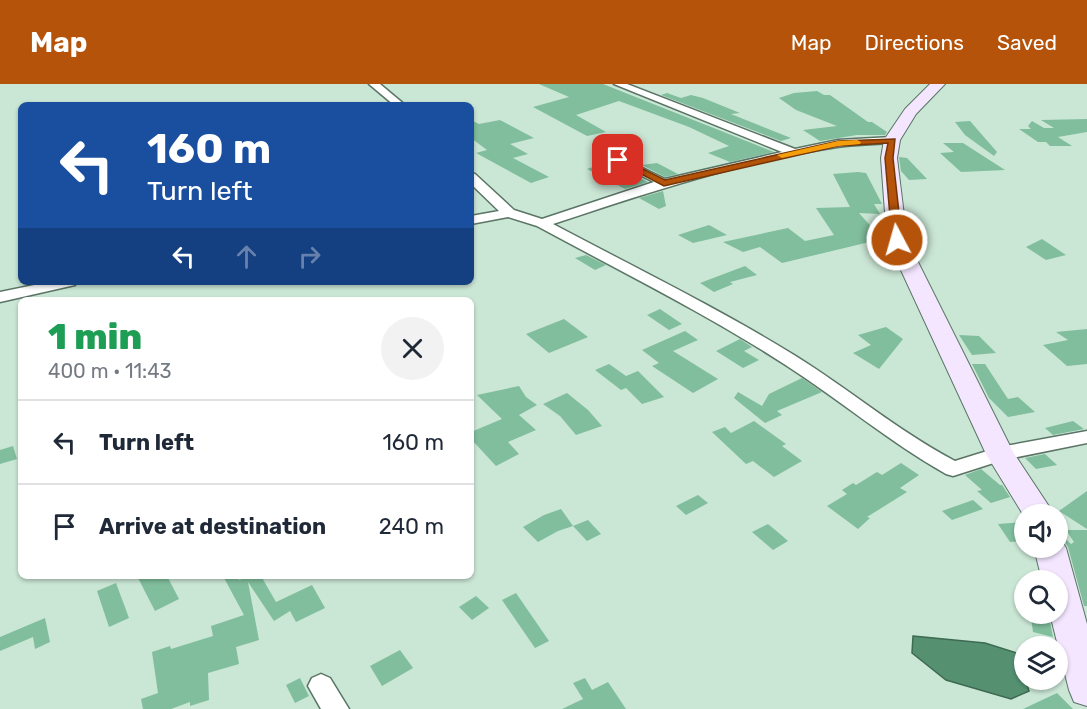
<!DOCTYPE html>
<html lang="en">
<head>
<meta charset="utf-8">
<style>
	body { margin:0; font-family:Rubik,sans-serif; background:#f2f2f3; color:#1f2937; height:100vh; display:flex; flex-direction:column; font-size:22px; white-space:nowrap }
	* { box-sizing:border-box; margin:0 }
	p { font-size:20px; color:#747a83 }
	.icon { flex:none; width:33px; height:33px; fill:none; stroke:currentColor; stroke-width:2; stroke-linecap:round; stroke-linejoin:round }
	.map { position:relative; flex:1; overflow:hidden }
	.sheet { position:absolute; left:18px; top:213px; width:456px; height:282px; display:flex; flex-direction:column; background:#fff; border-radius:9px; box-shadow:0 2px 4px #0004 }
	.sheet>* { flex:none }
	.banner { position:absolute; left:18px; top:18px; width:456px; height:183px; border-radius:9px; box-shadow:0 2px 4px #0004; background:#1a4fa0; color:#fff; overflow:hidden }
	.buttons { position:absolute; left:1014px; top:420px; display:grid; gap:12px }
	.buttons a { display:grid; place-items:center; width:54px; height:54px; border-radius:50%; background:#fff; box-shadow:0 2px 4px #0004; font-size:30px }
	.pin { position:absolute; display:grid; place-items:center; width:51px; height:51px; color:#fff; margin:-26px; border-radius:12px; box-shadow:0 3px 9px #0006 }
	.me { position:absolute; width:66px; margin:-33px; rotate:354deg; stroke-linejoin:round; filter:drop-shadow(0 0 4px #0008) }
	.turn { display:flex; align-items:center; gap:21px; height:126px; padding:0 30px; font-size:27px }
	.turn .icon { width:78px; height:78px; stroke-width:2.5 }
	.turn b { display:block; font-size:42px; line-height:51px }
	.lanes { display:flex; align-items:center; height:57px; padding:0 30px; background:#0003; justify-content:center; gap:30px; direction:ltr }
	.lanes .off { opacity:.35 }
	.round { display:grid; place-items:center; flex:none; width:63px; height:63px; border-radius:32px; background:#f2f2f3 }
	.summary { display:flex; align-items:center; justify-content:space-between; height:102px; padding:0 30px }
	h1 { font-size:36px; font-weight:800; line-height:45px; color:#1e9e55 }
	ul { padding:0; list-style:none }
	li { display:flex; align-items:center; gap:18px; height:84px; padding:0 30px; border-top:2px solid #e0e1e3 }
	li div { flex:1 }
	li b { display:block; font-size:22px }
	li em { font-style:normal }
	header { display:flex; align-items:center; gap:36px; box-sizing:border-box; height:84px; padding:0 30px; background:#b45309; color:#fff }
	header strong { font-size:28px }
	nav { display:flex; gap:33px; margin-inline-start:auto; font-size:21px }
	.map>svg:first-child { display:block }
</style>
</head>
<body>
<header>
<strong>Map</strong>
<nav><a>Map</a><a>Directions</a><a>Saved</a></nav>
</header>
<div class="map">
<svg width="1087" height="625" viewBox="0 0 1087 625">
	<rect width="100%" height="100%" fill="#cae6d5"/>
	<!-- water -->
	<path fill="#559171" stroke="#3d6a52" stroke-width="1.5" d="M913 552 985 559 1017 569 1029 607 1011 615 946 596 912 569Z"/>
	<!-- building -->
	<g fill="#81be9d">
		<path d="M539 0H603L774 68 730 78 708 69 729 62 689 43 619 17 576 31 606 48 587 52 533 23 569 13Z"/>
		<path d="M817 7 824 11H830L868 38H872L887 48 885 51H857L820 57 803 46 837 42 796 26 779 14 794 9Z"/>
		<path d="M667 9 681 14 691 11 703 14 740 29 731 30 791 54 781 57 661 11Z"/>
		<path d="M1087 35V48L1058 53 1072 62H1050L1046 58H1038L1019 45H1031L1028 42 1032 37 1044 44H1054L1041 36Z"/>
		<path d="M471 36 479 40 500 36 534 54 510 60 528 70 513 74 549 93 531 99 476 69 487 66 471 54Z"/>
		<path d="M970 37 997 68 994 72 965 51 955 38Z"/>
		<path d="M943 59H963L1005 86 961 88 940 69 954 68Z"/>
		<path d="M899 73 907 74 927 95 909 96 901 87Z"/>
		<path d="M605 79 625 86 648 98 625 105 587 85Z"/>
		<path d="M657 79 678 90 665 93 642 81Z"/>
		<path d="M858 88 866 89 882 120H874L880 130 859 129 882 155 782 179 760 163 743 168 723 158 788 144 805 157 834 151 816 124 850 123 833 90Z"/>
		<path d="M663 107 666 122 659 125 639 114Z"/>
		<path d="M709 141 727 151 693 159 678 151Z"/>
		<path d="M1042 155 1066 171 1046 176 1026 163Z"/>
		<path d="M586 171 606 181 595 186 575 174Z"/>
		<path d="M745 182 757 191 730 198 733 200 714 208 700 199Z"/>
		<path d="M660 225 682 240 669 246 647 231Z"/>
		<path d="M564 235 588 253 549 269 526 250Z"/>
		<path d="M886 243 903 255 879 285 853 269 871 261 858 251Z"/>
		<path d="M1087 245V280L1067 282 1043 261 1068 256 1056 248Z"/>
		<path d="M685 247 698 256 673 267 718 295 693 309 652 282 659 279 642 266Z"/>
		<path d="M959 251 979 252 996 269 972 271Z"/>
		<path d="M740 255 752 263 744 267 759 276 743 284 716 267Z"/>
		<path d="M609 280 626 292 638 287 664 313 642 320 626 304 621 306 595 286Z"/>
		<path d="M972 280H985L1008 315 1018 313 1035 328 1008 333 989 314Z"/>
		<path d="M802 294 822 308 777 327 782 331 765 339 734 314 738 308 762 322 769 310Z"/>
		<path d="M519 302 526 313 537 321 519 331 536 346 508 358 519 370 496 382 471 355V348L502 335 477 311Z"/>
		<path d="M567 309 588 326 602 342 576 351 560 332 543 320Z"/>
		<path d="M754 337 786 360 782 362 802 377 774 393 753 377 746 380 712 348 725 343 731 349Z"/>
		<path d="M1073 337 1084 345 1053 351 1045 344Z"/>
		<path d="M13 362 17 375 0 380V366Z"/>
		<path d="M1045 370 1057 381 1036 385 1025 374Z"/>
		<path d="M901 379 919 391 900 404 907 408 867 433 870 434 858 445 827 422 847 410 842 406 853 399 856 401 877 388 882 391Z"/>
		<path d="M981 385 1000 401H1002L1010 413 991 419 977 407 982 406 965 391Z"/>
		<path d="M1087 407V445L1059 427Z"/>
		<path d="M698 411 708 419 686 431 676 422Z"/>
		<path d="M973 416 983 425 952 436 942 427Z"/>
		<path d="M561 425 573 442 558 447 538 458 523 443 544 431Z"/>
		<path d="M588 436 601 450 587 457 573 442Z"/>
		<path d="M1024 438V457L1010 458 998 440Z"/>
		<path d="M768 440 780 450 788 457 773 466 752 448Z"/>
		<path d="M1066 446H1087V522H1084L1068 463 1063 455 1058 452V448L1071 460 1074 458Z"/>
		<path d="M137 492H167L179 515 155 527Z"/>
		<path d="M223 492H237L239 496 245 494 243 492H261L276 518 312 501 325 524 296 538 290 527 274 537 248 498 259 556 236 563 239 580 208 589 209 616 190 622V618L171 625H143L141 615 158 609 152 568 170 562 171 565 213 552 211 542 244 531Z"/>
		<path d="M116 499 129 534 109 543 97 507Z"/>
		<path d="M516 509 549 557 535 564 502 516Z"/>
		<path d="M476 512 489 524 472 536 459 523Z"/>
		<path d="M45 534 50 558 35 565 33 553 0 567V553Z"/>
		<path d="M1031 534 1050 538 1053 553 1033 548Z"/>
		<path d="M400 566 413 584 382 602 370 582Z"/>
		<path d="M300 594 309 612 295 619 286 601Z"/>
		<path d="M585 594 592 606 608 598 626 625H562L583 615 573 599Z"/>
		<path d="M1057 609 1073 625H1023Z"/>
	</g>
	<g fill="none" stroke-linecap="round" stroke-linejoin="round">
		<defs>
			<g id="street">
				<path d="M369 0H380L405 21H394Z"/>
				<path d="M614 0H627L795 65 838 56 892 53 897 56 892 59C874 60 855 60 837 63 740 78 646 109 553 140 634 183 716 223 794 271 849 305 898 347 955 377L1000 363 1087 347V359L1003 376 953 392 946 390C889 358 839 315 784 280 705 229 620 187 537 142L508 133 471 140V132L499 127 471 100V89L475 90 514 126 542 135 654 98 614 78V74H622L665 95 782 68Z"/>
				<path d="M49 198H77L75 201 0 218V208Z"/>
				<path d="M321 590 330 594 349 625H321L308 602 312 594Z"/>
			</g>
			<g id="secondary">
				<path d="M930 0H945L916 30 900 56 897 74 907 156 1013 368 1054 430 1024 432 986 370 887 156 881 74 884 56 905 25Z"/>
				<path d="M1058 454 1061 456 1066 464 1087 540V622L1074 618 1069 606 1050 530H1058V496H1042L1034 464H1058Z"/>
			</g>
		</defs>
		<!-- street casing -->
		<use href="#street" stroke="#5a7465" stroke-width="3"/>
		<!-- secondary casing -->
		<use href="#secondary" stroke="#5a7465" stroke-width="2"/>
		<!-- street -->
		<use href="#street" fill="#fff" fill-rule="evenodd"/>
		<!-- secondary -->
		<use href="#secondary" fill="#f4e6ff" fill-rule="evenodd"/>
	</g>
	<!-- route -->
	<path fill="#b45309" stroke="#753606" stroke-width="1.5" d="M895 55 893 74 902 156 897 159 892 156 885 74 888 59 838 62 664 102 614 76 621 74 665 96 838 57Z"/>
	<!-- slow -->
	<path fill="#f59e0b" d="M857 56 861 58 860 60 838 62 782 74 777 71 838 57Z"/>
</svg>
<div class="buttons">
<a><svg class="icon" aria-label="sound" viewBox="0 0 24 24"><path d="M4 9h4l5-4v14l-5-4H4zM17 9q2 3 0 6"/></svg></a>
<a><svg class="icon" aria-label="search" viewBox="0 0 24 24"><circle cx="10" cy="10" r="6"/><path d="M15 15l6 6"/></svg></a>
<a><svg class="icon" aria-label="layers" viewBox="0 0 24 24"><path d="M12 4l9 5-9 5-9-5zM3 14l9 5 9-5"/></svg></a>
</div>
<div class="pin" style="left:618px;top:76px;background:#d93025"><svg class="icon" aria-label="arrive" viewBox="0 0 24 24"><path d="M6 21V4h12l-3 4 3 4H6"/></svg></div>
<svg class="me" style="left:897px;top:156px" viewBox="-20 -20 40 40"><circle r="17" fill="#b45309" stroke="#fff" stroke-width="3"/><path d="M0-11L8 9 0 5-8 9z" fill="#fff"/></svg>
<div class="banner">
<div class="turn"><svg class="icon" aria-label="left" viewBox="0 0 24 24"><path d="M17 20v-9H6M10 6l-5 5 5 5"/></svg><div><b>160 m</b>Turn left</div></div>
<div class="lanes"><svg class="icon" aria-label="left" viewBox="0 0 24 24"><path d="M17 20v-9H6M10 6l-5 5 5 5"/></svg><svg class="icon off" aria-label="ahead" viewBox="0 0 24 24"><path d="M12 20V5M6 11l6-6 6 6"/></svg><svg class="icon off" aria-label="right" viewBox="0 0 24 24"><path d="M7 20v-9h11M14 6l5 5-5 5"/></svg></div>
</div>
<section class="sheet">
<div class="summary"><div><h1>1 min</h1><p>400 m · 11:43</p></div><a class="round"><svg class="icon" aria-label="close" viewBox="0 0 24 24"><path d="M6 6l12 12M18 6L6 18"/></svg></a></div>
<ul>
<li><svg class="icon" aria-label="left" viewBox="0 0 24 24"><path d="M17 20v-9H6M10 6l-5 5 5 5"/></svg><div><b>Turn left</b></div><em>160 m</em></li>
<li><svg class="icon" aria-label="arrive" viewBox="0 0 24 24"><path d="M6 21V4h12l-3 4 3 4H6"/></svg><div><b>Arrive at destination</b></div><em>240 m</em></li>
</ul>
</section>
</div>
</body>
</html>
